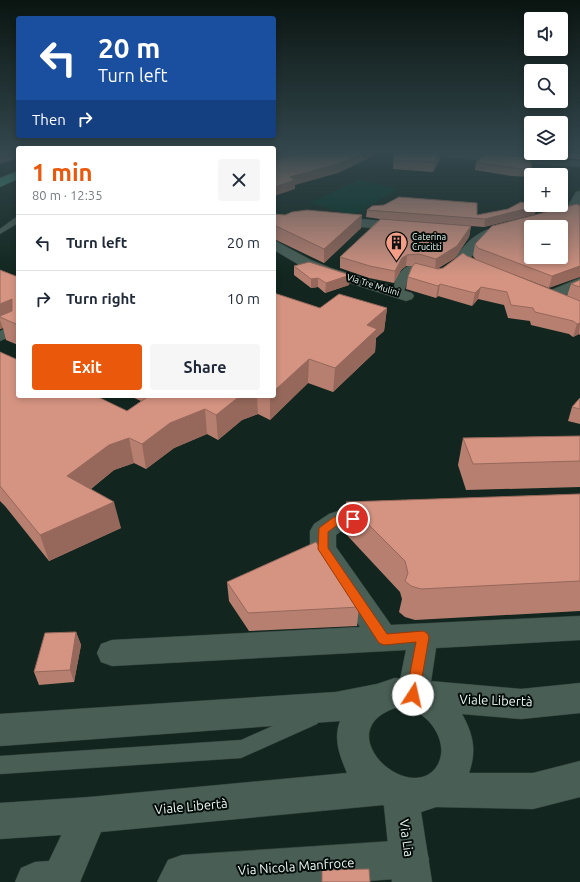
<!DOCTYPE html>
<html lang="en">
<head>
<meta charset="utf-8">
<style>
	body { margin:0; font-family:Ubuntu,sans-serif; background:#f6f6f7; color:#1f2937; height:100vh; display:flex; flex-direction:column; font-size:15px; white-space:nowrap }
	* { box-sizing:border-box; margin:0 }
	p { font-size:13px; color:#747a83 }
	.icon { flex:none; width:22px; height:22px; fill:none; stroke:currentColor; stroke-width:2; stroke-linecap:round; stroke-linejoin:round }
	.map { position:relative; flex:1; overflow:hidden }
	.details { position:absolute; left:16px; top:146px; width:260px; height:252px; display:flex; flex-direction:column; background:#fff; border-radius:4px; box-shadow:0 2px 6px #0003 }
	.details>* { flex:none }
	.top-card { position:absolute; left:16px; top:16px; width:260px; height:122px; border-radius:4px; box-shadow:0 2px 6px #0003; background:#1a4fa0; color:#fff; overflow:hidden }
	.buttons { position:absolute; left:524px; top:12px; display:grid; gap:8px }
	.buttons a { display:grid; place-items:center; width:44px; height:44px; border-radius:4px; background:#fff; box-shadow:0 2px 6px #0003; font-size:20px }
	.pin { position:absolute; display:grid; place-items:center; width:34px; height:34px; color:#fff; margin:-17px; border:2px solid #fff; border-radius:50%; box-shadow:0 1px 4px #0007 }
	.me { position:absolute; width:44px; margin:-22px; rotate:10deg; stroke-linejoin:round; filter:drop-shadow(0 0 3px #0008) }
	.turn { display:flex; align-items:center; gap:14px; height:84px; padding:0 16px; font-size:18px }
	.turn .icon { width:52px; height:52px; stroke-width:2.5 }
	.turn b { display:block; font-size:28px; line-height:34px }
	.then { display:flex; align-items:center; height:38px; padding:0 16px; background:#0003; gap:8px; font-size:15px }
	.round { display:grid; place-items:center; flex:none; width:42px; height:42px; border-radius:4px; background:#f6f6f7 }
	.overview { display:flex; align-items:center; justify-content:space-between; height:68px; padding:0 16px }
	h1 { font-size:24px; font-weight:700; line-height:30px; color:#ea580c }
	.action { display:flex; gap:8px; margin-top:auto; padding:8px 16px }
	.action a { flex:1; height:46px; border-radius:4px; background:#ea580c; color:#fff; font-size:16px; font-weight:700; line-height:46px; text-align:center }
	.action a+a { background:#f6f6f7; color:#1f2937 }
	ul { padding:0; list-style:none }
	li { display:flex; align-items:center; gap:12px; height:56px; padding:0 16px; border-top:1px solid #e0e1e3 }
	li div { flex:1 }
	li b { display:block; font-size:15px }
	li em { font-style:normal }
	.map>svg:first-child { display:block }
</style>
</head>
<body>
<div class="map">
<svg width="580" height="882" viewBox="0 0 580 882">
	<rect width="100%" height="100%" fill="#12261f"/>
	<!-- green -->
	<path fill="#023527" d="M359 180 398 189 353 215 310 203Z"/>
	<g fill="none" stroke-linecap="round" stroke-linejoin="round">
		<defs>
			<g id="service">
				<path d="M15 218H18V223L0 234V229Z"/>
				<path d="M311 709 317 712 320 718 317 724 241 758 0 774V756L241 740Z"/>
			</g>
			<g id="pedestrian">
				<path d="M411 265 437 272 439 275 433 279 413 273 409 278 402 296H394L392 293C395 282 398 269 411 265Z"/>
				<path d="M18 323V333L0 341V331Z"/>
			</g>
			<g id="minor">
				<path d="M420 153H456L580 161V167L425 156Z"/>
				<path d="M580 191V207L577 213 548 221 543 220 541 217 543 214 567 207 576 192Z"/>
				<path d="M307 214 404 223 409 224 411 227 409 230 404 231 307 222 274 226V218Z"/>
				<path d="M515 222 520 223 522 226 520 229 489 238 471 257C477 263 488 263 493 270L490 273C478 276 463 267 456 257 473 232 487 228 515 222Z"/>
				<path d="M274 240 311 260 331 268 412 293 414 296 412 299 406 301 321 274 301 266 274 250Z"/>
				<path d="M580 278V289L556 299 550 301 544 299 542 296 544 293Z"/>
				<path d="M375 509 384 512 387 518 384 524 375 527 344 529 336 535V547L391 625 580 616V640L436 648 429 695 424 705 413 710 402 705 397 695 406 650 112 666 101 662 97 653 101 644 112 640 360 627 310 549V531L314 524 329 514 338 511Z"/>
				<path d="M90 797 103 802 108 815 80 882H15L21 868 35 862 49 861 77 802Z"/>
				<path d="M410 840 424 845 429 859 424 873 410 878 352 882H157L168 860 182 855Z"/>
			</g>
			<path id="tertiary" d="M395 678 521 689 580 683V713L521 719 462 714C473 734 477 750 469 773H533L580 761V797L533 809 436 807 421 812 432 882H392L384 806 383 805 90 833 0 839V803L90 797 347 773C340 756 333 740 340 721L0 746V714L336 692 377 684ZM395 708C400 708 406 708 410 709 432 716 450 745 437 766 410 807 327 732 395 708Z"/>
			<path id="motorway" d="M18 171V179L0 187V178Z"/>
		</defs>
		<!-- service casing -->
		<use href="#service" stroke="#34423c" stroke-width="1"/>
		<!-- pedestrian casing -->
		<use href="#pedestrian" stroke="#34423c" stroke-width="1"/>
		<!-- minor casing -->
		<use href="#minor" stroke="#34423c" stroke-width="1"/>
		<!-- tertiary casing -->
		<use href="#tertiary" stroke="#34423c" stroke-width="1"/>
		<!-- motorway casing -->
		<use href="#motorway" stroke="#34423c" stroke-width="1"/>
		<!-- service -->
		<use href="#service" fill="#495f56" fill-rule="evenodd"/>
		<!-- pedestrian -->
		<use href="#pedestrian" fill="#495f56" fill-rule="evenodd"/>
		<!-- minor -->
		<use href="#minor" fill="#495f56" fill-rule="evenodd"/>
		<!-- tertiary -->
		<use href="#tertiary" fill="#495f56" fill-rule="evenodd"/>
		<!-- motorway -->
		<use href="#motorway" fill="#40997c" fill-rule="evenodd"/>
	</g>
	<!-- wall -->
	<g fill="#b77f70">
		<path d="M394 153H441L440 159 433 172 393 169Z"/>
		<path d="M494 153H580V159L494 154Z"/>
		<path d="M476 162 532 170 531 177 512 176 475 170Z"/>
		<path d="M580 206 549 288 476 260 473 256 475 244Z"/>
		<path d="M367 210 477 215 535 214 484 227 471 226 469 237 455 258 437 269 443 268 467 256 567 296 571 284 580 280V335L579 334 573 337 569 334 531 325 530 321 508 318 504 305 478 299 472 306 438 296 436 298 406 289 408 277 412 266H406L401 270 394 283 369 278 340 268V257L380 219 366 217Z"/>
		<path d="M274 214 361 228 324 263 274 239Z"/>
		<path d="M294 266 350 275 349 285 325 293 318 287 311 288 294 275Z"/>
		<path d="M0 270 18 277V345L6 340 3 328 0 329Z"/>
		<path d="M320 308H387L384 331 376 338 375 352 333 392 308 383 270 420 258 414 242 420 218 440 207 434 174 448 146 469 134 463 114 470 91 489 121 528 49 561 5 506 0 501V352L127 411 141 401 130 396H274Z"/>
		<path d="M580 398V424L568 421 572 407Z"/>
		<path d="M580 436V487L466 490 458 465 463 438Z"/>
		<path d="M580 494V611L415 620 405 617 399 612 402 599 400 592 344 532 346 502Z"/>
		<path d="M227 582 359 607 357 626 249 631 229 601Z"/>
		<path d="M76 632 81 645 74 682 39 685 34 672Z"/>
	</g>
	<!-- shaded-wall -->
	<g fill="#95685b">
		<path d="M16 153H18V158L0 164V158Z"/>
		<path d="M274 153H306L274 161Z"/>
		<path d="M363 153H380L338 173 295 185V189L274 196V187L290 177Z"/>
		<path d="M439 153H441L440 159 433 172 434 162Z"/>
		<path d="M537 206 535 214 484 227 485 219Z"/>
		<path d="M362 215 361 228 324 263V249Z"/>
		<path d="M471 226 469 237 455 258 435 270 436 259Z"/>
		<path d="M407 255 406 266 401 270 394 283 395 271 402 258Z"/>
		<path d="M580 266V277L549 288 552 276Z"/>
		<path d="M350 275 349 285 325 293 326 283Z"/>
		<path d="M318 278V287L311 288V279Z"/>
		<path d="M440 284 438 296 436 298 438 286Z"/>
		<path d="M481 287 478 299 472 306 475 293Z"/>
		<path d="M12 299 14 323 0 317V304Z"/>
		<path d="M387 308 384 331 376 338 375 352 333 392 335 368 367 325Z"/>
		<path d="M0 320 3 328 0 329Z"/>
		<path d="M580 323 579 334 573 337 577 324Z"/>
		<path d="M309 359 308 383 270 420V396H274V391Z"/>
		<path d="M240 396H257L258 414 242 420 218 440 216 415Z"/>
		<path d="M205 409 207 434 174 448 146 469 142 444 170 423Z"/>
		<path d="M129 438 134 463 114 470 74 502 67 476 109 445Z"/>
		<path d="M114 502 121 528 49 561 40 535Z"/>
		<path d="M76 632 81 645 74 682 70 670Z"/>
	</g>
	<!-- building -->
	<g fill="#d59482" stroke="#95685b" fill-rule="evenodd">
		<path d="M0 153H16L0 158Z"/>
		<path d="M306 153H363L338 164 290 177 295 180 274 187V160Z"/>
		<path d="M394 153H439L434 162 394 160Z"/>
		<path d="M486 154 530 157 532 170 514 168 476 162Z"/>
		<path d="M399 197 477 203V215L508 209 521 202 531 204V205L537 206 485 219 367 210 372 206 384 205Z"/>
		<path d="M577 204 580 206V266L552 276 478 248 475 244 492 226ZM531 227H561V257H531Z"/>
		<path d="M307 210 362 215 324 249 274 225V214L285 215 292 212Z"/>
		<path d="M381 219 471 226 457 246 436 259 419 254 407 255 402 258 395 271 370 266 340 257Z"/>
		<path d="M463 253 467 256 580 301V323L577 324 573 321 535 312 533 308 511 305 507 292 481 287 475 293 440 284 438 286 408 277 412 267 415 263 438 269 443 268Z"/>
		<path d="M309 262 350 275 326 283 318 278 311 279 294 266Z"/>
		<path d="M0 270 18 277V325L0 317V316L12 311V299L0 304Z"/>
		<path d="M580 280V287L571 284Z"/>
		<path d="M274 293 320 308 339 294 387 308 367 325 377 329 335 368 309 359 274 391Z"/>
		<path d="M0 352 18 360V396H96L127 411 149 396H240L216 415 205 409 170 423 142 444 129 438 109 445 67 476 114 502 40 535 0 486Z"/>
		<path d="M580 398V409L572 407Z"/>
		<path d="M580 436V461L473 464 463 438Z"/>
		<path d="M580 494V581L421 589 411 586 405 581 408 573 405 561 346 502Z"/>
		<path d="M316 542 359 607 248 613 227 582Z"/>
		<path d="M76 632 70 670 34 672 45 633Z"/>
		<path d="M369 869 370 882H322V870Z"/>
	</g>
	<!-- sky -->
	<linearGradient id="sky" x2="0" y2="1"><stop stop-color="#0a1511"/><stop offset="0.55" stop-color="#33474d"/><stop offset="1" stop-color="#33474d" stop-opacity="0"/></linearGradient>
	<rect width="580" height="276" fill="url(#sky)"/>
	<!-- route -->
	<path fill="#ea580c" stroke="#983908" d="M353 515 357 516 358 519 357 522 340 523 328 532V548L387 634 423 631 427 633 429 637 419 695 418 699 413 701 408 699 406 695 416 642 384 645 379 643 318 549 319 528 334 517Z"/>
	<!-- icons -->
	<defs>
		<symbol id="building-pin" viewBox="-11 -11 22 30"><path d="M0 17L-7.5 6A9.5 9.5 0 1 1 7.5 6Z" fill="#f49e88" stroke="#050d0a"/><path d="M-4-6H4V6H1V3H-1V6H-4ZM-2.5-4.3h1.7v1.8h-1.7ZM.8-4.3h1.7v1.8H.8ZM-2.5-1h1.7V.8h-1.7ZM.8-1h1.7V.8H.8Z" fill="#111"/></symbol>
	</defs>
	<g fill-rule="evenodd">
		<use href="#building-pin" x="384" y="230" width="25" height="34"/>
	</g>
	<g text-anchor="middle" stroke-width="4" stroke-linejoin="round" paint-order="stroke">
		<!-- far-poi labels -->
		<g font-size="9" fill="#ecf8f3" stroke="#050d0a" text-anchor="start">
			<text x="412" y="240">Caterina<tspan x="412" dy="10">Crucitti</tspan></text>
		</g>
		<!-- far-street labels -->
		<g font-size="9" fill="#ecf8f3" stroke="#050d0a">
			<text transform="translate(373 285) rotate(17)" y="3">Via Tre Mulini</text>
		</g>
		<!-- near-street labels -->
		<g font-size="13" fill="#ecf8f3" stroke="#050d0a">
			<text transform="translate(496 700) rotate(2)" y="5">Viale Libertà</text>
			<text transform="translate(191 806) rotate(-5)" y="5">Viale Libertà</text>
			<text transform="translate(407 838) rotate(82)" y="5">Via Lia</text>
			<text transform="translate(296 866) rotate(-4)" y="5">Via Nicola Manfroce</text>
		</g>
	</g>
</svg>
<div class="buttons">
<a><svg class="icon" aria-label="sound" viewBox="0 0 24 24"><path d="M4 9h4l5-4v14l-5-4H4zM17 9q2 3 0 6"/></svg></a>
<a><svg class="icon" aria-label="search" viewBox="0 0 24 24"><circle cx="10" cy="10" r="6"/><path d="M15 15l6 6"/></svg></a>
<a><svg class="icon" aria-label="layers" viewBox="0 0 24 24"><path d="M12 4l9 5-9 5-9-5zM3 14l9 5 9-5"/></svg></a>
<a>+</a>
<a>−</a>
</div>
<div class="pin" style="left:353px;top:519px;background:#d93025"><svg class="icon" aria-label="arrive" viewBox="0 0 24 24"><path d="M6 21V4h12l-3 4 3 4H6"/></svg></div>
<svg class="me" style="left:413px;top:695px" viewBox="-20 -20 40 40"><circle r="19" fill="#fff"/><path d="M0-13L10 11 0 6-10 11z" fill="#ea580c"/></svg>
<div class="top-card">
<div class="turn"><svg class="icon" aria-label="left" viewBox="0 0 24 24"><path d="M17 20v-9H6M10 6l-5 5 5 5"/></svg><div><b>20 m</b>Turn left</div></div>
<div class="then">Then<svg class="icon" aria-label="right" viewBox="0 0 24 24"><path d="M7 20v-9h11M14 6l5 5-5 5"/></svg></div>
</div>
<section class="details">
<div class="overview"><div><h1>1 min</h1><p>80 m · 12:35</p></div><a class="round"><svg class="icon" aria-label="close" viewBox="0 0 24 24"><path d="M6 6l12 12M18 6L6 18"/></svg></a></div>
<ul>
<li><svg class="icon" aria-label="left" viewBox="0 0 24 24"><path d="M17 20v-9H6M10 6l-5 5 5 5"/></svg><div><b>Turn left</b></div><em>20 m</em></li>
<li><svg class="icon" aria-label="right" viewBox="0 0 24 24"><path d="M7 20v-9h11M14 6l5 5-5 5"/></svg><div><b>Turn right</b></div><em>10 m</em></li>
</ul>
<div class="action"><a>Exit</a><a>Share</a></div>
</section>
</div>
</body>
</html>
